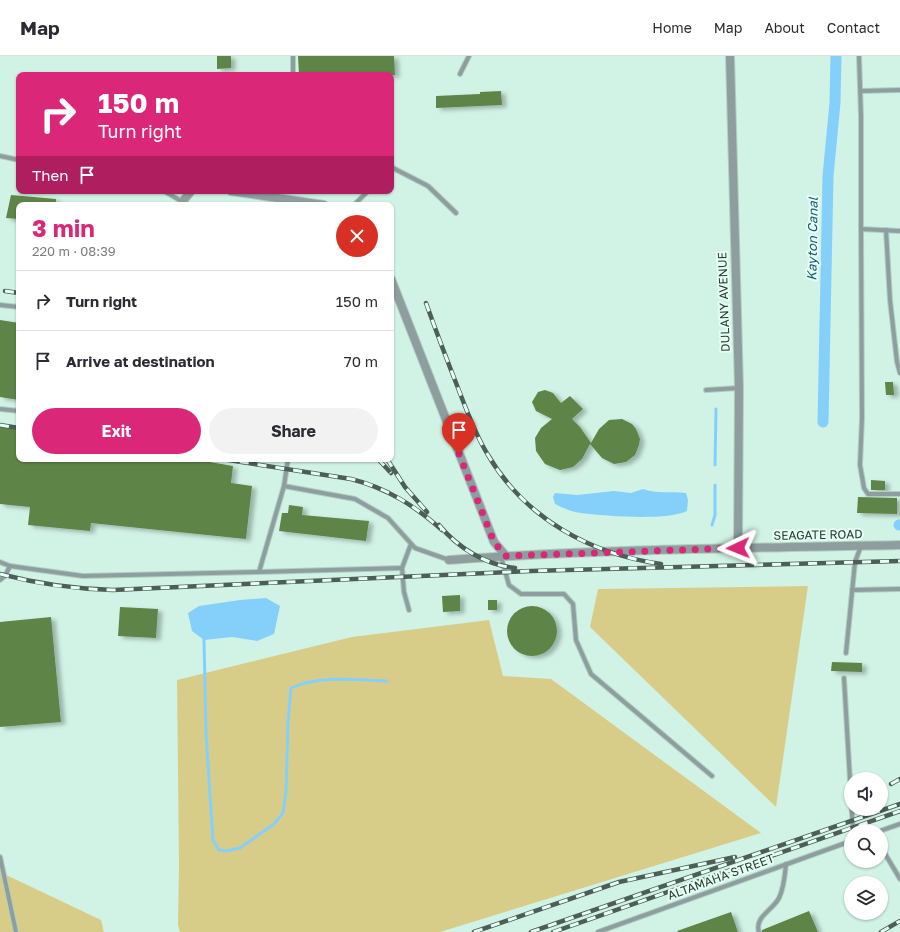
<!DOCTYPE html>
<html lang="en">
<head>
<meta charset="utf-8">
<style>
	body { margin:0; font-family:"Golos Text",sans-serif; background:#f2f2f3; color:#2b2b33; height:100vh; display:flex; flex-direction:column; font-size:15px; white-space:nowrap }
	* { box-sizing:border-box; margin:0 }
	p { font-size:13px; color:#7c7c81 }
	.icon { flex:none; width:22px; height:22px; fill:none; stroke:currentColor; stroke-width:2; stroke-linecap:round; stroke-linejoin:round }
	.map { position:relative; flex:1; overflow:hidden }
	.sheet { position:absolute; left:16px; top:146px; width:378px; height:260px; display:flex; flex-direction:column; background:#fff; border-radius:8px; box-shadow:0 1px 3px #0004 }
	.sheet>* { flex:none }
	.banner { position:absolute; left:16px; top:16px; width:378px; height:122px; border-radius:8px; box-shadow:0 1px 3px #0004; background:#db2777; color:#fff; overflow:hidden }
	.controls { position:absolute; left:844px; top:716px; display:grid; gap:8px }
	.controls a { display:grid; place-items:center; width:44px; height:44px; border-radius:50%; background:#fff; box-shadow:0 1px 3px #0004; font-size:20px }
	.pin { position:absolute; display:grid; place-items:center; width:34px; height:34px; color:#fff; margin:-41px -17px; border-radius:50% 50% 50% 0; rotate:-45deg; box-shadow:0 0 4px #0007 }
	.pin .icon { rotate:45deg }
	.me { position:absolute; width:44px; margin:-22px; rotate:268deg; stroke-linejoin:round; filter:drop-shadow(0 0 3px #0008) }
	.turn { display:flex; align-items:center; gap:14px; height:84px; padding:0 16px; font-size:18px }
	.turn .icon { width:52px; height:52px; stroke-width:2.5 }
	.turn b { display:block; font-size:28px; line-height:34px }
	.then { display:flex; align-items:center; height:38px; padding:0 16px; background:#0003; gap:8px; font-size:15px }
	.round { display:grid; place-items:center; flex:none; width:42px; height:42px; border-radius:21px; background:#f2f2f3 }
	.summary { display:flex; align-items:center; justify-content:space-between; height:68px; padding:0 16px }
	h1 { font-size:24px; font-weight:700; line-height:30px; color:#db2777 }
	.action { display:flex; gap:8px; margin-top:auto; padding:8px 16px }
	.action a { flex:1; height:46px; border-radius:24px; background:#db2777; color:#fff; font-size:16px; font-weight:700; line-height:46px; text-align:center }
	.action a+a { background:#f2f2f3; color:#2b2b33 }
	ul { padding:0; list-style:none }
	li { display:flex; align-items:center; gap:12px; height:60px; padding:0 16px; border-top:1px solid #e1e1e2 }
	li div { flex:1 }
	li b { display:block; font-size:15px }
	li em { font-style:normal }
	header { display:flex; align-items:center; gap:24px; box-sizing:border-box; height:56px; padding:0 20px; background:#fff; border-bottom:1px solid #e1e1e2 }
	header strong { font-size:19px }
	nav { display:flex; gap:22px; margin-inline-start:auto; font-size:14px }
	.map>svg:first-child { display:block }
</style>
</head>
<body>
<header>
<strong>Map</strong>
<nav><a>Home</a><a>Map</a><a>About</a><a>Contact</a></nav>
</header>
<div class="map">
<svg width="900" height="876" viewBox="0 0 900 876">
	<defs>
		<filter id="shadow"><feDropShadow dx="4.5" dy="2.5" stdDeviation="2" flood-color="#0004"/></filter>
	</defs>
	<rect width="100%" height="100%" fill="#d1f3e5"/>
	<!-- green -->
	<g fill="#d8cd88">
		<path d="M808 530 776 751 590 571 598 533Z"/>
		<path d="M489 564 503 620 551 623 761 777 440 876H180L178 869 179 809 177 624 352 581Z"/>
		<path d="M0 816 101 864 104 876H0Z"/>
	</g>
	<!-- water -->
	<g fill="#84d0fb">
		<path d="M643 433C656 438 672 435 686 437L688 444 687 455C667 465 604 460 581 457 572 456 563 452 555 448L553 441 555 437 577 439 614 435 631 437Z"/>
		<path d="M266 542 280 550 274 578 257 585 232 581 204 584 192 575 188 557 199 550 240 544Z"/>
	</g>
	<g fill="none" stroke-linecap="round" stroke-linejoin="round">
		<!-- stream -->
		<g stroke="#84d0fb" stroke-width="3">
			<path d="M715 409 716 353"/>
			<path d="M712 469 715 459V429"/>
			<path d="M204 584 206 678 213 784 219 794 226 795 240 792 274 768 283 757 286 735 288 666 291 632C319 619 356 624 387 625"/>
		</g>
		<!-- canal -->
		<g stroke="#84d0fb" stroke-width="11">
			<path d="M823 366 828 120 835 47 836 0"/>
			<path d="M899 469H900"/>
		</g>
	</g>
	<!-- building -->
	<g fill="#5f8447" filter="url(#shadow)">
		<path d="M217 0H231V12L217 13Z"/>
		<path d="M298 0H394L395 19H299Z"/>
		<path d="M501 35 502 49 436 52V40L480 38V36Z"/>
		<path d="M11 139 56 143V149H19V163L6 162Z"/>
		<path d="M0 264 19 267V344L0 341Z"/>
		<path d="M885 326H893L894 339H886Z"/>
		<path d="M545 334 553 337 561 347 570 340 583 353 572 363 580 371 591 387 599 373 609 364 622 363 632 368 636 373 640 383 639 389 635 399 626 406 614 408 602 402 590 388 582 403 573 411 560 414 545 408 536 395 535 382 541 372 552 363 536 355 532 346 538 336Z"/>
		<path d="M0 370 19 373V403H192L233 410 231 427 252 430 246 483 91 467 90 475 28 469 30 451 0 448Z"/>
		<path d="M871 424 885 425V434H871Z"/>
		<path d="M858 441 897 442V458L857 457Z"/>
		<path d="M289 449 303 451 302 459 369 465 366 485 279 475 282 457H288Z"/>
		<path d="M460 539V555L443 556 442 540Z"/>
		<rect x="488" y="544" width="9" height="10"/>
		<circle cx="532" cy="575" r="25"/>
		<path d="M120 551 158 553 156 582 118 580Z"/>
		<path d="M51 561 61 666 0 671V566Z"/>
		<path d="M832 606 862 607V616L831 615Z"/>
		<path d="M809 855 818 876H762V874Z"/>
		<path d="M731 856 738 876H678L677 875Z"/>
	</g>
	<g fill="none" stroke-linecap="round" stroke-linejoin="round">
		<defs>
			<g id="lane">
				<path d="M859 0 861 60V173L900 175"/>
				<path d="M460 18 469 0"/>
				<path d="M293 19V0"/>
				<path d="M861 35 900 34"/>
				<path d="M0 100 19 104"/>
				<path d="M391 111 428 130 456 157"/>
				<path d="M164 135 188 149"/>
				<path d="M354 149 368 135"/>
				<path d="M861 173 862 362 860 409 864 432 868 438H900"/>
				<path d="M886 174 890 244 897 306 900 317"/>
				<path d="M0 249 19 251"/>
				<path d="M706 334 739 332"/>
				<path d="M0 353 19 355"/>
				<path d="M288 403 284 430 355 443 388 462 415 492 449 504"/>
				<path d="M501 501 509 529 521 538H564L573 548 576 584 591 618 712 720"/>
				<path d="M0 506 10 510 83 520 259 516 284 430"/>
				<path d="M259 516 402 512"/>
				<path d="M0 524 5 520 10 510"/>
				<path d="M852 534 900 533"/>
				<path d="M409 554 404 536 402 512 411 488"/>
				<path d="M846 597 855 506 861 490"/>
				<path d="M844 622 853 775"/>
				<path d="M880 775 900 768"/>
				<path d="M881 791 900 823"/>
				<path d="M0 801 16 876"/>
				<path d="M598 876 851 785"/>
				<path d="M759 876C754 861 773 854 779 842 784 832 785 819 786 808"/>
			</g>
			<g id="street">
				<path d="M730 0 739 332 738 492"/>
				<path d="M231 135 324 149"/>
				<path d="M183 145 191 135"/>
				<path d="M391 223 494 486 506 500"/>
				<path d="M449 504C599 493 750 492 900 489"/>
			</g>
		</defs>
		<!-- lane casing -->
		<use href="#lane" stroke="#b0cec1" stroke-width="6"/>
		<!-- street casing -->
		<use href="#street" stroke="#b0cec1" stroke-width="10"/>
		<!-- lane -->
		<use href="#lane" stroke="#8e9e9f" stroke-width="4"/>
		<!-- street -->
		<use href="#street" stroke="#8e9e9f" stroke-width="8"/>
		<defs>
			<g id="rail">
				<path d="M5 235 19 237"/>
				<path d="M426 247C436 275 447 304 458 332 467 355 475 378 488 399 525 462 590 498 661 508"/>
				<path d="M0 369 19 372"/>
				<path d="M222 403 351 423C387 432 415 450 442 474"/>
				<path d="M378 403 391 417"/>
				<path d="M387 403 405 431 427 456"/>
				<path d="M439 469C458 492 486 509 515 512"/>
				<path d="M0 518C38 528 74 533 113 534L531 515 900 505"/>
				<path d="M891 728 900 723"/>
				<path d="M474 876 619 826 735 801"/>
				<path d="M531 876 900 748"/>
				<path d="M553 876 900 755"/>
				<path d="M881 876 900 865"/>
			</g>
		</defs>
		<!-- rail casing -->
		<use href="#rail" stroke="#4c5e57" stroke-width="4.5"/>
		<!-- rail -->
		<use href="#rail" stroke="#e4fff3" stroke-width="3" stroke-dasharray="9" stroke-linecap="butt"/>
	</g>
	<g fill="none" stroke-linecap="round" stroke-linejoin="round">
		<!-- route -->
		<path stroke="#db2777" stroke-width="7" stroke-dasharray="0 12.6" d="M459 398 494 486 506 500 738 492"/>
	</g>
	<g text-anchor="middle" stroke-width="4" stroke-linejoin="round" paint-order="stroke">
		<!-- street labels -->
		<g font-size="12" fill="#2a3832" stroke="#e4fff3">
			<text transform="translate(724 246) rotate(-92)" y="4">DULANY AVENUE</text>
			<text transform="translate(818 479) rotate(-1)" y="4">SEAGATE ROAD</text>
			<text transform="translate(721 821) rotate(-20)" y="4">ALTAMAHA STREET</text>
		</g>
		<!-- water labels -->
		<g font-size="13" font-style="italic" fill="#1a5572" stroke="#e4fff3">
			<text transform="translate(812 183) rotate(-89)" y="5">Kayton Canal</text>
		</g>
	</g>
</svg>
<div class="controls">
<a><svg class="icon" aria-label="sound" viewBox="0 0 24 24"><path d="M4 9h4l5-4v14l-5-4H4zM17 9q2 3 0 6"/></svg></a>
<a><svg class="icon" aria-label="search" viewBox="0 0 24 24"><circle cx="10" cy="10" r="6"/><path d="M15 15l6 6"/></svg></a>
<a><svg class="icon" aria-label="layers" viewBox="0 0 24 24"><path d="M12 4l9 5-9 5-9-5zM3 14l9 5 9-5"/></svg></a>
</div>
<div class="pin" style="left:459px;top:398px;background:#d93025"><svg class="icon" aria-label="arrive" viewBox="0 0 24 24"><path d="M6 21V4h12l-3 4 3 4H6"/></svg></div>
<svg class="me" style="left:738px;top:492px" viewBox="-20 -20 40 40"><path d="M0-17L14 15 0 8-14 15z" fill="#db2777" stroke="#fff" stroke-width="4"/></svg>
<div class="banner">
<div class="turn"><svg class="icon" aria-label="right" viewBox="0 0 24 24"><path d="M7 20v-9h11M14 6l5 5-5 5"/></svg><div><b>150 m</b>Turn right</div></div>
<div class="then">Then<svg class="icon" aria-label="arrive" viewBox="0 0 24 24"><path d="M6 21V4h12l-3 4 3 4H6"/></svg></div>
</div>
<section class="sheet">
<div class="summary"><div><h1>3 min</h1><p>220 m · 08:39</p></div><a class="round" style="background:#d93025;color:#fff"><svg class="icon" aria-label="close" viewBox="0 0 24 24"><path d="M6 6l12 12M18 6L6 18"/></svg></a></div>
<ul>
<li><svg class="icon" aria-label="right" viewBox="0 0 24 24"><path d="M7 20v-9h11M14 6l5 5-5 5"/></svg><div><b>Turn right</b></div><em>150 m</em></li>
<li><svg class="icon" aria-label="arrive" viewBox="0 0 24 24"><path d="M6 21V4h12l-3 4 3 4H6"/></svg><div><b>Arrive at destination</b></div><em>70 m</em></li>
</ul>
<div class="action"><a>Exit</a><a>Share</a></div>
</section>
</div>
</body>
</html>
